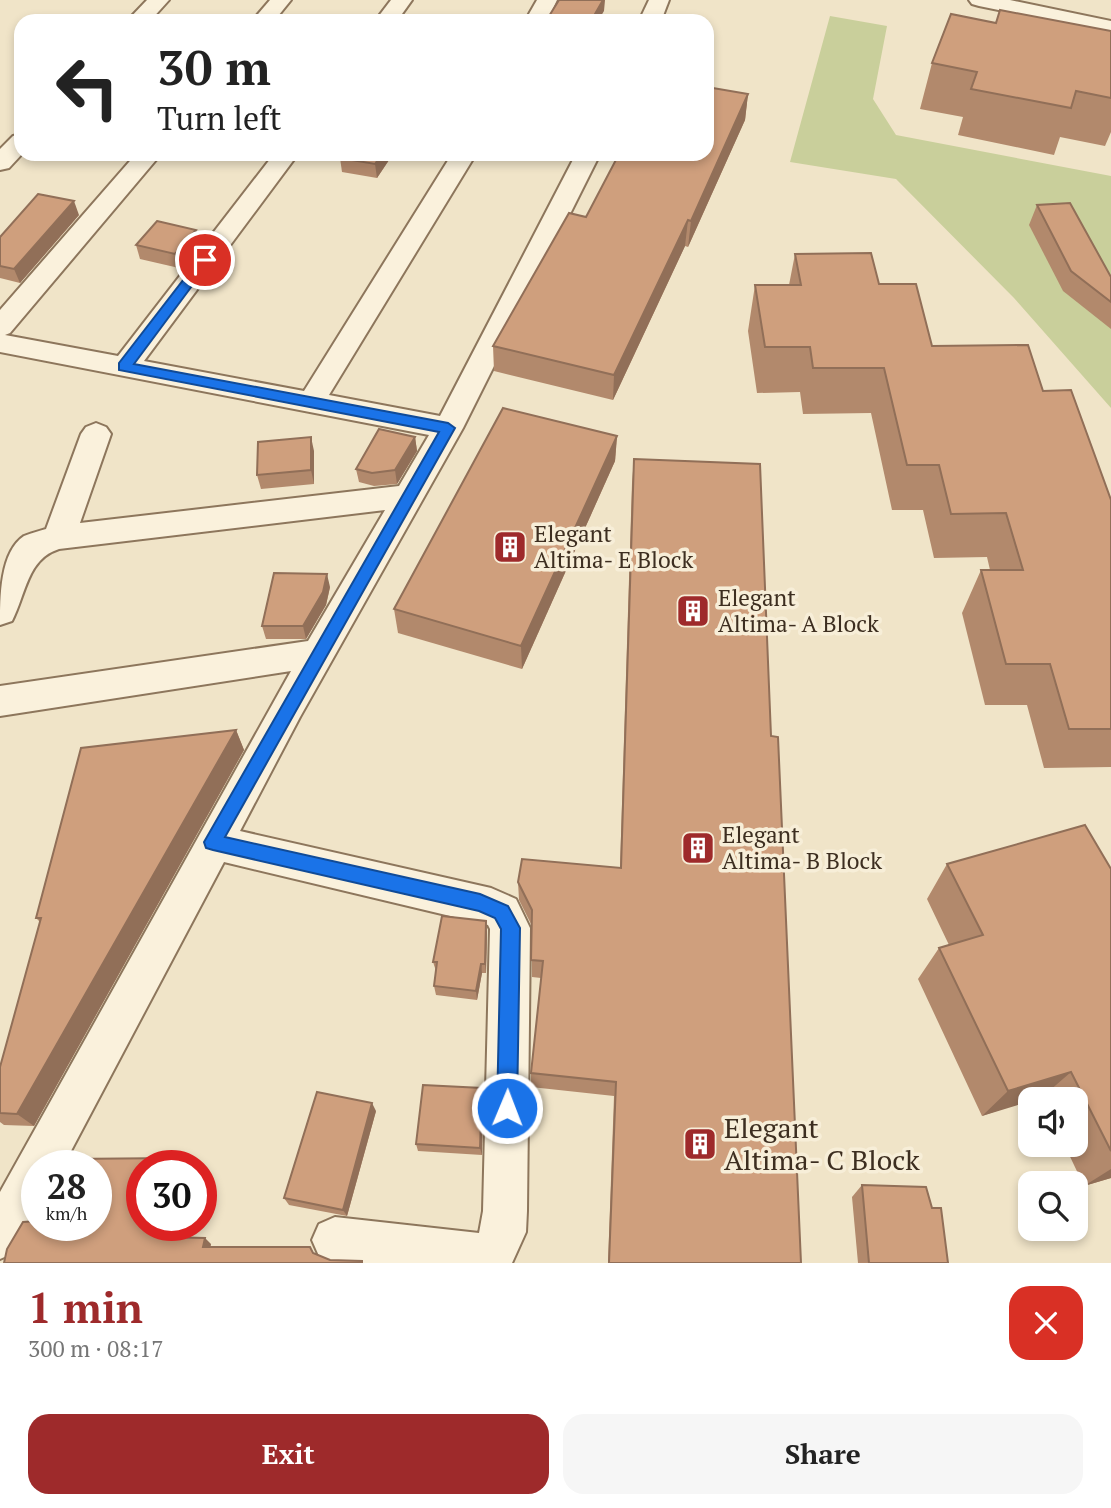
<!DOCTYPE html>
<html lang="en">
<head>
<meta charset="utf-8">
<style>
	body { margin:0; font-family:"PT Serif",serif; background:#f6f6f6; color:#222; height:100vh; display:flex; flex-direction:column; font-size:26px; white-space:nowrap }
	* { box-sizing:border-box; margin:0 }
	p { font-size:23px; color:#767676 }
	.icon { flex:none; width:38px; height:38px; fill:none; stroke:currentColor; stroke-width:2; stroke-linecap:round; stroke-linejoin:round }
	.map { position:relative; height:1263px; overflow:hidden }
	.details { display:flex; flex-direction:column; background:#fff; flex:1 }
	.details>* { flex:none }
	.banner { position:absolute; left:14px; top:14px; width:700px; height:147px; border-radius:21px; box-shadow:0 4px 10px #0003; background:#fff; color:#222; overflow:hidden }
	.fabs { position:absolute; left:1018px; top:1087px; display:grid; gap:14px }
	.fabs a { display:grid; place-items:center; width:70px; height:70px; border-radius:14px; background:#fff; box-shadow:0 4px 10px #0003; font-size:35px }
	.speed { position:absolute; left:21px; top:1150px; display:flex; gap:14px; font-size:35px; font-weight:700; text-align:center }
	.speed>* { display:grid; place-content:center; width:91px; height:91px; border-radius:50%; background:#fff; box-shadow:0 4px 10px #0003; line-height:1 }
	.speed small { font-size:18px; font-weight:400 }
	.speed .limit { border:10px solid #d22; background:#fff; color:#111 }
	.pin { position:absolute; display:grid; place-items:center; width:60px; height:60px; color:#fff; margin:-30px; border:4px solid #fff; border-radius:50%; box-shadow:0 2px 7px #0007 }
	.me { position:absolute; width:77px; margin:-38px; rotate:1deg; stroke-linejoin:round; filter:drop-shadow(0 0 5px #0008) }
	.turn { display:flex; align-items:center; gap:24px; height:147px; padding:0 28px; font-size:32px }
	.turn .icon { width:91px; height:91px; stroke-width:2.5 }
	.turn b { display:block; font-size:49px; line-height:60px }
	.round { display:grid; place-items:center; flex:none; width:74px; height:74px; border-radius:21px; background:#f6f6f6 }
	.overview { display:flex; align-items:center; justify-content:space-between; height:119px; padding:0 28px }
	h1 { font-size:42px; font-weight:700; line-height:52px; color:#9e2a2b }
	.primary-button { display:flex; gap:14px; margin-top:auto; padding:14px 28px }
	.primary-button a { flex:1; height:80px; border-radius:21px; background:#9e2a2b; color:#fff; font-size:28px; font-weight:700; line-height:80px; text-align:center }
	.primary-button a+a { background:#f6f6f6; color:#222 }
	.map>svg:first-child { display:block }
</style>
</head>
<body>
<div class="map">
<svg width="1111" height="1263" viewBox="0 0 1111 1263">
	<rect width="100%" height="100%" fill="#f0e4c8"/>
	<!-- green -->
	<path fill="#c9cf9b" d="M830 16 887 26 873 99 896 135 1111 176V408L1014 298 896 179 790 162Z"/>
	<g fill="none" stroke-linecap="round" stroke-linejoin="round">
		<defs>
			<g id="minor">
				<path d="M147 0H169L150 21H127Z"/>
				<path d="M270 0H291L274 21H252Z"/>
				<path d="M391 0H412L397 21H375Z"/>
				<path d="M537 0H557L547 21H525Z"/>
				<path d="M649 0H669L661 21H639Z"/>
				<path d="M969 0H1010L1111 21V33L979 6 972 4Z"/>
				<path d="M21 134 22 154 9 168 0 170V149L13 136Z"/>
				<path d="M136 154H161L10 333 5 335 118 356 274 154H298L144 361 304 391 452 154H476L329 395 440 416 576 154H600L463 428 300 717 240 831 491 888 516 899 530 928 527 1211 526 1232 512 1263H335L319 1256 312 1240 319 1224 335 1217 479 1233 483 1211 490 929 488 925 224 862 63 1166H37V1214L16 1252 0 1259V1192L291 671 0 716V686L308 641 385 510 59 549C27 559 26 594 12 621L0 625C0 597 0 552 24 536 31 533 39 531 46 529L81 434 86 427 96 423 106 427 111 434 80 523 399 486 429 435 0 352V310Z"/>
			</g>
		</defs>
		<!-- minor casing -->
		<use href="#minor" stroke="#8d765c" stroke-width="4"/>
		<!-- minor -->
		<use href="#minor" fill="#faf1dc" fill-rule="evenodd"/>
	</g>
	<!-- wall -->
	<g fill="#b2896c">
		<path d="M996 23 1111 31V132L1105 146 1060 137 1054 155 958 135 963 117 920 109 932 63Z"/>
		<path d="M748 94 745 120 688 247 685 246 613 400 494 371 493 346 586 217Z"/>
		<path d="M393 154 377 178 342 172 340 158Z"/>
		<path d="M1037 205 1111 277V329L1063 291 1029 225Z"/>
		<path d="M79 215 20 283 0 278V237Z"/>
		<path d="M196 230 199 243 179 268 140 259 136 245Z"/>
		<path d="M795 254 879 284 932 346 1043 391 1111 500V767L1044 768 1027 705H985L962 613 981 570H990L987 557 934 558 923 510H892L871 413 803 414 800 392 757 393 748 331 755 285H789Z"/>
		<path d="M617 436 615 461 522 669 398 633 394 609Z"/>
		<path d="M415 437 417 451 397 484 374 486 359 482 356 469Z"/>
		<path d="M314 451V484L261 489 257 475Z"/>
		<path d="M634 459 771 736 801 1263H608L614 1096 531 1087V1073L541 978 532 977V926L519 900 518 882 620 868 632 483Z"/>
		<path d="M330 587 326 605 306 639H266L262 626Z"/>
		<path d="M236 730 244 750 34 1126 4 1125 0 1122V1067L40 922 36 918Z"/>
		<path d="M947 864 1111 869V1178L1084 1186 1064 1144H1076V1099H1031L982 1116 918 979 939 948 949 945 927 899Z"/>
		<path d="M487 931 486 973H482L477 1000 436 995 434 986 436 971 433 962Z"/>
		<path d="M482 1088 483 1096 482 1155 418 1151 416 1144Z"/>
		<path d="M376 1111 347 1216 289 1205 284 1198Z"/>
		<path d="M862 1185 932 1208 948 1263H858L852 1197Z"/>
	</g>
	<!-- shaded-wall -->
	<g fill="#916f58">
		<path d="M603 0H605L604 11 598 21H591Z"/>
		<path d="M748 94 745 120 688 247 691 221Z"/>
		<path d="M382 154H393L377 178 375 164Z"/>
		<path d="M74 201 79 215 20 283 14 269Z"/>
		<path d="M688 220 685 246 613 400 614 375Z"/>
		<path d="M196 230 199 243 179 268 175 254Z"/>
		<path d="M617 436 615 461 522 669 521 646Z"/>
		<path d="M311 437 314 451V484L311 470Z"/>
		<path d="M415 437 417 451 397 484 395 470Z"/>
		<path d="M327 574 330 587 326 605 306 639 303 626Z"/>
		<path d="M236 730 244 750 34 1126 17 1114Z"/>
		<path d="M486 921 487 931 486 973 485 964Z"/>
		<path d="M481 964 482 973 477 1000 476 991Z"/>
		<path d="M1071 1072 1041 1098 1031 1099V1101L982 1116 1008 1091Z"/>
		<path d="M482 1088 483 1096 482 1155 480 1148Z"/>
		<path d="M372 1103 376 1111 347 1216 343 1210Z"/>
		<path d="M175 1158 182 1164V1166H174Z"/>
		<path d="M1111 1169V1178L1084 1186Z"/>
		<path d="M165 1225H173L170 1242 163 1237Z"/>
		<path d="M205 1238 211 1244 210 1252 203 1247Z"/>
	</g>
	<!-- building -->
	<g fill="#cf9f7d" stroke="#916f58" stroke-width="2">
		<path d="M559 0H603L591 21H546Z"/>
		<path d="M1000 10 1111 31V98L1076 91 1071 108 971 89 977 72 932 63 951 14 996 23Z"/>
		<path d="M707 87 748 94 691 221 688 220 614 375 493 346 569 213 586 217 619 154H707Z"/>
		<path d="M342 154H382L375 164 340 158Z"/>
		<path d="M38 194 74 201 14 269 0 266V237Z"/>
		<path d="M1070 203 1111 277V302L1071 271 1037 205Z"/>
		<path d="M157 221 196 230 175 254 136 245Z"/>
		<path d="M871 253 879 284H916L932 346 1028 345 1043 391 1071 390 1111 500V729H1069L1050 664H1006L981 570H1023L1006 513 951 514 939 465H907L884 368H813L810 347H765L755 285H801L795 254Z"/>
		<path d="M503 408 617 436 521 646 394 609Z"/>
		<path d="M379 429 415 437 395 470 372 473 356 469Z"/>
		<path d="M311 437V470L257 475 258 442Z"/>
		<path d="M634 459 760 464 771 736 778 737 801 1263H609L616 1082 531 1073 543 961 531 960 532 910 518 882 522 859 621 868Z"/>
		<path d="M274 573 327 574 323 592 303 626H262Z"/>
		<path d="M236 730 17 1114 0 1113V1067L41 918H36L81 748Z"/>
		<path d="M1085 825 1111 869V1151L1071 1072 1008 1091 939 948 983 935 947 864Z"/>
		<path d="M442 916 486 921 485 964H481L476 991 434 986 437 962H433Z"/>
		<path d="M423 1085 482 1088 480 1148 416 1144Z"/>
		<path d="M317 1092 372 1103 343 1210 284 1198Z"/>
		<path d="M175 1158 174 1166H142V1225H165L163 1237 205 1238 203 1247H310L313 1253 330 1260 362 1261V1263H4L7 1249 23 1222 37 1221V1225H96V1166H64L66 1159Z"/>
		<path d="M862 1185 926 1187 932 1208H941L948 1263H869Z"/>
	</g>
	<!-- route -->
	<path fill="#1a73e8" stroke="#114b97" stroke-width="2" d="M205 256 209 257V263L134 364 448 423 455 428 225 837 480 894 508 906 520 928 517 1108 514 1115 507 1118 500 1115 497 1108 501 929 495 918 479 911 213 850 206 848 204 842 439 432 119 370V363L201 257Z"/>
	<!-- icons -->
	<defs>
		<symbol id="building-square" viewBox="-11 -11 22 22"><rect x="-9" y="-9" width="18" height="18" rx="4" fill="#9e2a2b" stroke="#f7eed8"/><path d="M-4-6H4V6H1V3H-1V6H-4ZM-2.5-4.3h1.7v1.8h-1.7ZM.8-4.3h1.7v1.8H.8ZM-2.5-1h1.7V.8h-1.7ZM.8-1h1.7V.8H.8Z" fill="#fff"/></symbol>
	</defs>
	<g fill-rule="evenodd">
		<use href="#building-square" x="491" y="528" width="38" height="38"/>
		<use href="#building-square" x="674" y="592" width="38" height="38"/>
		<use href="#building-square" x="679" y="829" width="38" height="38"/>
		<use href="#building-square" x="681" y="1125" width="38" height="38"/>
	</g>
	<g text-anchor="middle" stroke-width="7" stroke-linejoin="round" paint-order="stroke">
		<!-- poi labels -->
		<g font-size="23" fill="#3d2e20" stroke="#f7eed8" text-anchor="start">
			<text x="534" y="542">Elegant<tspan x="534" dy="26">Altima- E Block</tspan></text>
			<text x="718" y="606">Elegant<tspan x="718" dy="26">Altima- A Block</tspan></text>
			<text x="722" y="843">Elegant<tspan x="722" dy="26">Altima- B Block</tspan></text>
		</g>
		<!-- near-poi labels -->
		<g font-size="28" fill="#3d2e20" stroke="#f7eed8" text-anchor="start">
			<text x="724" y="1138">Elegant<tspan x="724" dy="32">Altima- C Block</tspan></text>
		</g>
	</g>
</svg>
<div class="fabs">
<a><svg class="icon" aria-label="sound" viewBox="0 0 24 24"><path d="M4 9h4l5-4v14l-5-4H4zM17 9q2 3 0 6"/></svg></a>
<a><svg class="icon" aria-label="search" viewBox="0 0 24 24"><circle cx="10" cy="10" r="6"/><path d="M15 15l6 6"/></svg></a>
</div>
<div class="speed"><div>28<small>km/h</small></div><div class="limit">30</div></div>
<div class="pin" style="left:205px;top:260px;background:#d93025"><svg class="icon" aria-label="arrive" viewBox="0 0 24 24"><path d="M6 21V4h12l-3 4 3 4H6"/></svg></div>
<svg class="me" style="left:507px;top:1108px" viewBox="-20 -20 40 40"><circle r="17" fill="#1a73e8" stroke="#fff" stroke-width="3"/><path d="M0-11L8 9 0 5-8 9z" fill="#fff"/></svg>
<div class="banner">
<div class="turn"><svg class="icon" aria-label="left" viewBox="0 0 24 24"><path d="M17 20v-9H6M10 6l-5 5 5 5"/></svg><div><b>30 m</b>Turn left</div></div>
</div>
</div>
<section class="details">
<div class="overview"><div><h1>1 min</h1><p>300 m · 08:17</p></div><a class="round" style="background:#d93025;color:#fff"><svg class="icon" aria-label="close" viewBox="0 0 24 24"><path d="M6 6l12 12M18 6L6 18"/></svg></a></div>
<div class="primary-button"><a>Exit</a><a>Share</a></div>
</section>
</body>
</html>
